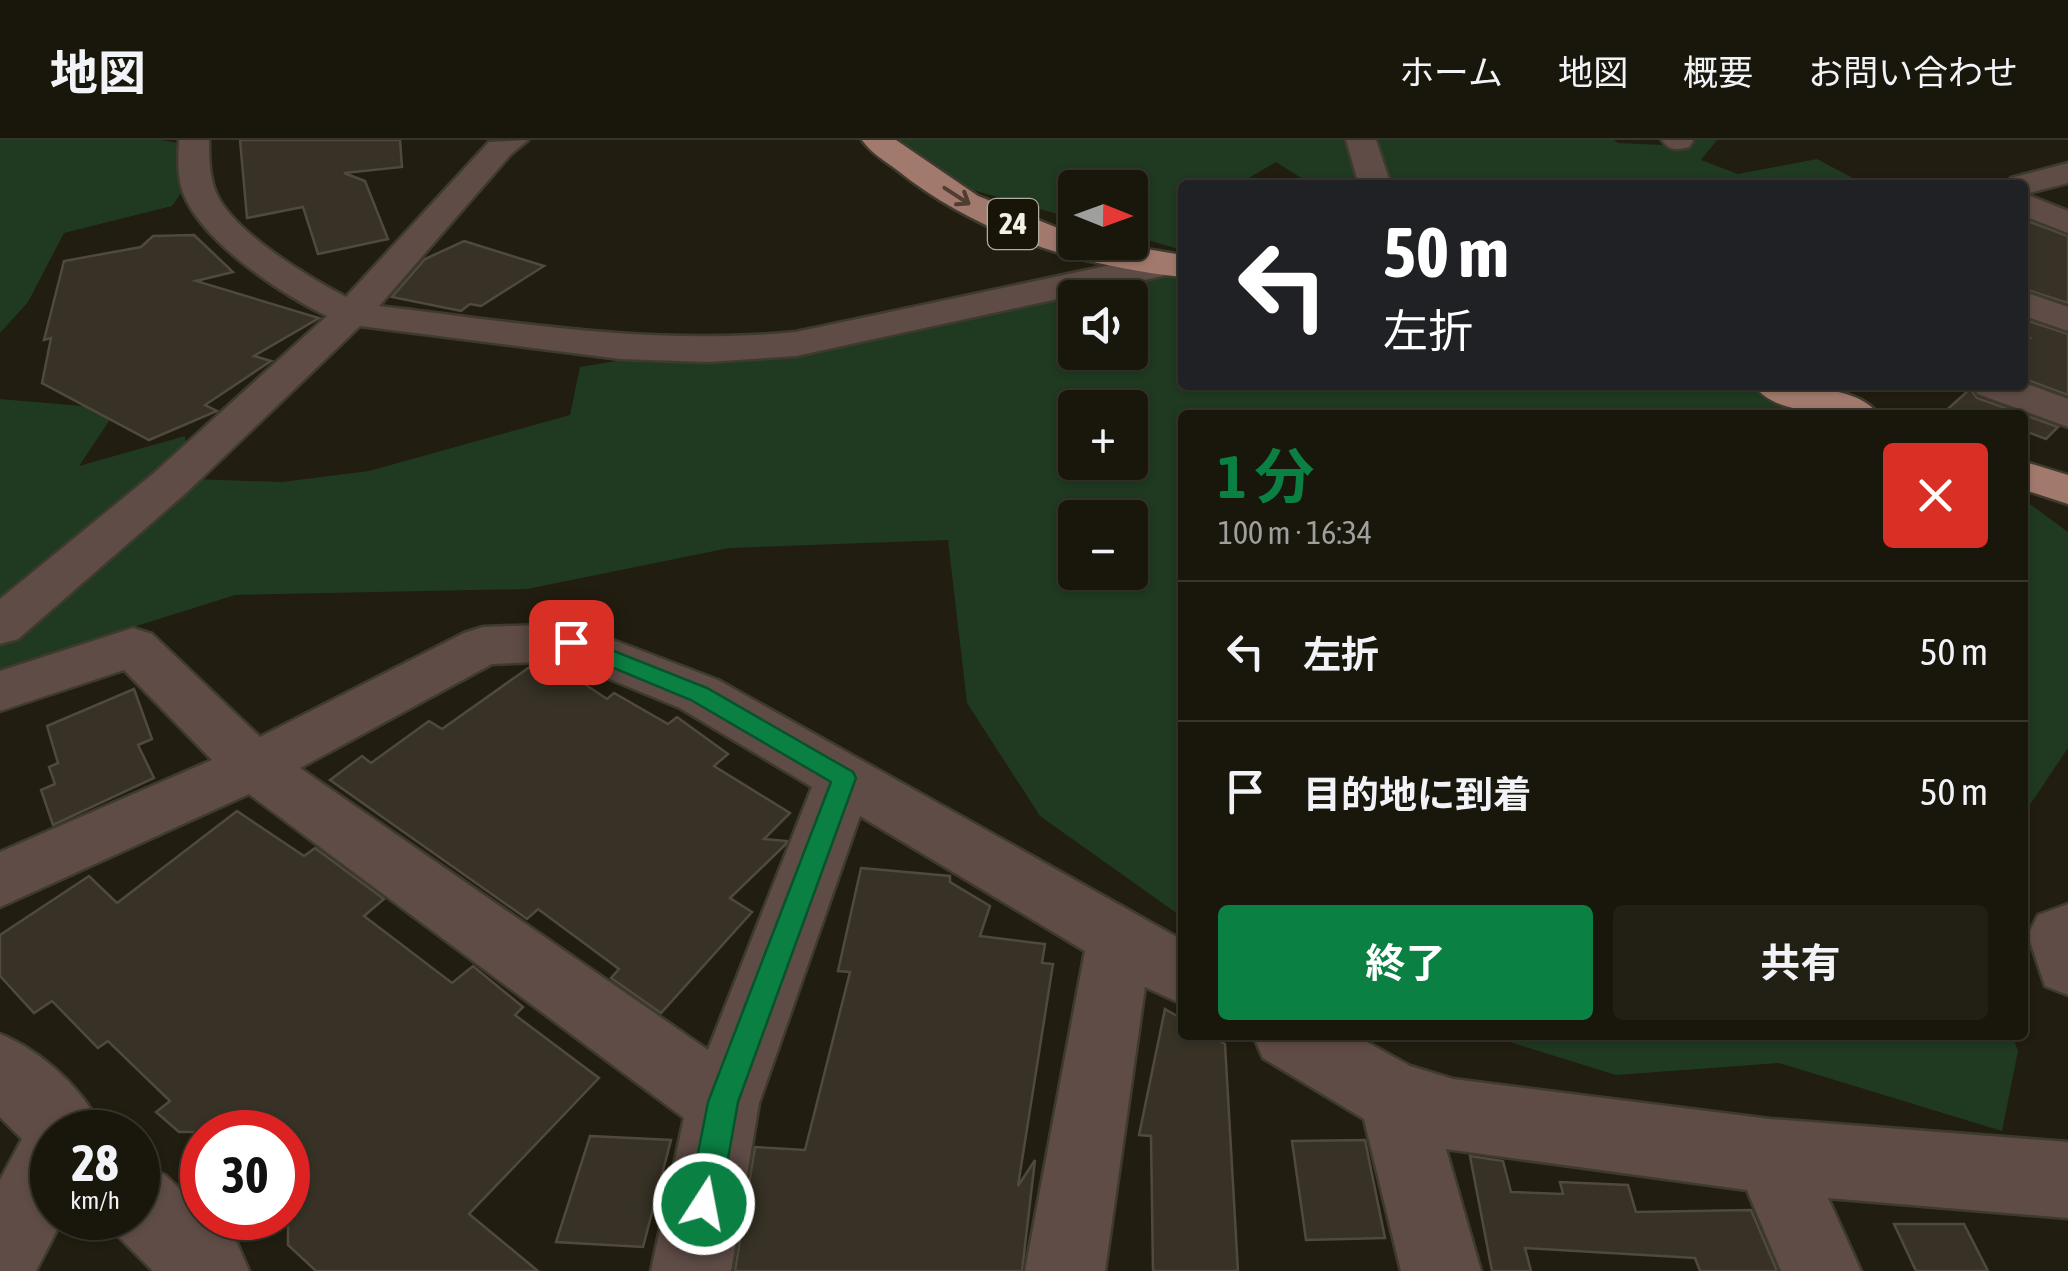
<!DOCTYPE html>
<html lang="ja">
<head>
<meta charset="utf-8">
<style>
	body { margin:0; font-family:"Asap Condensed","Noto Sans JP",sans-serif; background:#221f15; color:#f1f3f6; height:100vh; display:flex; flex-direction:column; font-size:38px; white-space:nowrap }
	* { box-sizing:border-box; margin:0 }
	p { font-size:32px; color:#9f9f9d }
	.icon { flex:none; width:55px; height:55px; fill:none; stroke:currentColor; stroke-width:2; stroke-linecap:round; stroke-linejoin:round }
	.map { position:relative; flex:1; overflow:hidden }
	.side { position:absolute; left:1178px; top:270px; width:850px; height:630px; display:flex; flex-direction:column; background:#19160c; border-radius:10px; box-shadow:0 2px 8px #0004,0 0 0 2px #37352d }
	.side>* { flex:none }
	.top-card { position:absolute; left:1178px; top:40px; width:850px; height:210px; border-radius:10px; box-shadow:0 2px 8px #0004,0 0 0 2px #37352d; background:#202124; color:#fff; overflow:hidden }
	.needle { width:65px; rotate:91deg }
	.fabs { position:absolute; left:1058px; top:30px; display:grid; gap:20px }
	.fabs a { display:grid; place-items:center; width:90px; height:90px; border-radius:10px; background:#19160c; box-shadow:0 2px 8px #0004,0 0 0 2px #37352d; font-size:50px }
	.speed { position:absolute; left:30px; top:970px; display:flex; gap:20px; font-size:50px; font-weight:700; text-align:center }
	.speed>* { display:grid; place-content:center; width:130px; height:130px; border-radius:50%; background:#19160c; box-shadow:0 2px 8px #0004,0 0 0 2px #37352d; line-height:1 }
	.speed small { font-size:25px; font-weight:400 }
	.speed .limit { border:15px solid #d22; background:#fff; color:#111 }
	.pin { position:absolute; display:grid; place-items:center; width:85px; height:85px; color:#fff; margin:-42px; border-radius:20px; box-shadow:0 5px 15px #0006 }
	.me { position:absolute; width:110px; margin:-55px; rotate:11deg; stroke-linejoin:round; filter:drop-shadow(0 0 8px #0008) }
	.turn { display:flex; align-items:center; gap:35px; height:210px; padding:0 40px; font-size:45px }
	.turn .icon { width:130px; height:130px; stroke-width:2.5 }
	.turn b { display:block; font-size:70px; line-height:85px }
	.round { display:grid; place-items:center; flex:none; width:105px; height:105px; border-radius:10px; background:#221f15 }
	.summary { display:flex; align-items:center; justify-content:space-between; height:170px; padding:0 40px }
	h1 { font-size:60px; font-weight:700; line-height:75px; color:#0b8043 }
	.cta { display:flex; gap:20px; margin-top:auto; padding:20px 40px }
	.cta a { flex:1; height:115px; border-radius:10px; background:#0b8043; color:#fff; font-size:40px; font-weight:700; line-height:115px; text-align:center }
	.cta a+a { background:#221f15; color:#f1f3f6 }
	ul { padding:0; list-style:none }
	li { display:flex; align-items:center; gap:30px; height:140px; padding:0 40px; border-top:2px solid #37352d }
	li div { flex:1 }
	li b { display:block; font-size:38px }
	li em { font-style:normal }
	header { display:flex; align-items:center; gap:60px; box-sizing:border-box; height:140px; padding:0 50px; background:#19160c; border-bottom:2px solid #37352d }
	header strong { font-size:48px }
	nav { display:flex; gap:55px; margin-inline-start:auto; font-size:35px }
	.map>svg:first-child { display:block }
</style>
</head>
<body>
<header>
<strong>地図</strong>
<nav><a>ホーム</a><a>地図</a><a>概要</a><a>お問い合わせ</a></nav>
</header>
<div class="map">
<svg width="2068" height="1131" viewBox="0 0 2068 1131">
	<rect width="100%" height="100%" fill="#211d10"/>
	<!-- green -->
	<g fill="#1f3a21" fill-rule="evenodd">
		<path d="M0 0H161L211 9 172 66 64 93 28 162 0 193Z"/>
		<path d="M891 0H1614L1618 3 1687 6 1697 0H1717L1701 20 1738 34 1817 19 1866 45H1312L1276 22 1237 45H1182V110L1130 95V48H1075V79L948 43Z"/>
		<path d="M1182 128V245H1767L1858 275H1182V777L1040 676 967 563 948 400 729 408 527 449 235 455 0 529V259L117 269 79 326 185 296 192 339 282 342 369 331 570 275 580 227ZM1075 158H1130V212H1075ZM1075 268H1130V322H1075ZM1075 378H1130V432H1075Z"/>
		<path d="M2023 359 2068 392V608L2023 675Z"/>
		<path d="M1487 895H2012L2018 911 2002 991 1779 923 1616 935Z"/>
	</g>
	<!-- building -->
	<g fill="#373225" stroke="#4f4a3d" stroke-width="2.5">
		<path d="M240 0H400L402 27 344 33 365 41 388 99 318 114 303 67 247 78Z"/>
		<path d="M2022 79 2068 96V163L2022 148Z"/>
		<path d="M194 95 233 132 196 141 319 178 254 216 271 221 205 265 217 271 149 300 42 243 51 198 44 200 64 121 141 107 153 96Z"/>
		<path d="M464 101 544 126 481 166 470 164 461 171 392 157 425 119Z"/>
		<path d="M2022 179 2068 194V255L2022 238V204L2030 198 2022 195Z"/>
		<path d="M1970 249 1977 258 2058 287 2046 299 2022 290V275H1941Z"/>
		<path d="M556 525 607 559 614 553 668 584 677 577 728 614 714 626 790 673 764 699 787 701 785 705 730 758 752 772 661 873 611 838 619 829 538 769 527 779 330 640 362 616 371 623 429 581 442 589 531 526Z"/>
		<path d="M134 549 152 599 138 605 154 638 53 685 41 650 55 644 49 627 58 623 47 586Z"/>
		<path d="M237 671 304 716 315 708 384 759 364 776 452 843 473 826 523 867 515 875 599 938 469 1074 538 1131H316L288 1105V992H179L156 972 170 961 108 901 98 908 52 861 34 873 0 836V795L89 736 117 763Z"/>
		<path d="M861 728 950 736V742L990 766 980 796 1045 804 1042 823 1053 824 1018 1046 1035 1020 1022 1131H735L755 1007 805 1010 850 832 838 831Z"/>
		<path d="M1165 869 1182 879V895H1209L1225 904 1238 1131H1153L1151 996 1139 995Z"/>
		<path d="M590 996 671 1000 643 1107 556 1102Z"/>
		<path d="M1365 1000 1385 1098 1306 1100 1292 1001Z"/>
		<path d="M1470 1016 1503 1021 1511 1052 1563 1054 1560 1042 1628 1045 1636 1072 1751 1070 1777 1131H1700L1695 1118 1525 1108 1531 1131H1492Z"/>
		<path d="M1894 1084H1964L1988 1131H1916Z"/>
	</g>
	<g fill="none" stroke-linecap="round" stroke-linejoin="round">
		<defs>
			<g id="minor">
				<path d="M179 0H209C209 18 209 38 217 55 236 94 308 137 346 157L489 2 528 0 511 14 379 166C518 183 655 206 796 192L1167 113 1180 116 1182 127 1167 135 796 216 708 222 620 219 360 186 186 353 18 499 0 504V459L154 333 327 176C281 154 204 103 184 55 177 38 178 18 179 0Z"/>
				<path d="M1346 0H1376L1391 45H1359Z"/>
				<path d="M1662 0H1692L1693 1 1689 7C1677 10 1669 11 1662 0Z"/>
				<path d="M2068 23V43L2025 54 2068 71V93L2022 75V45H2006L2011 38Z"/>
				<path d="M2022 151 2068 167V191L2022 175Z"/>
				<path d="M2022 242 2068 259V287L1978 254 1972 245Z"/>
				<path d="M571 484 718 540 1182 800V864L1145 847 1105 1131H1025L1085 811 860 676 759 963 731 1131H651L684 978 249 654 0 767V712L212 620 124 530 0 571V531L133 488 152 494 260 597 464 493 483 487ZM566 521 680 568 812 647 708 910 300 628 492 524Z"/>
				<path d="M2068 764V855L2045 846 2028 795 2038 775Z"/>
				<path d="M0 894C42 911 86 951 103 992H52V1078H63L36 1131H0V1040L22 999 0 977Z"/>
				<path d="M1253 895H1354L1410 926 1453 939 1770 979 2068 1002V1078L1828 1058 1861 1131H1781L1747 1050 1446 1009 1481 1131H1401L1364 979 1263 918Z"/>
				<path d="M138 1024 165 1035 202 1070V1078H210L237 1103 249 1131H153L111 1089 106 1078H138Z"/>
			</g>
			<g id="major">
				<path d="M862 0H896L978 56 1075 95V102H1105L1182 115V137C1080 126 978 95 897 30 885 21 870 12 862 0Z"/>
				<path d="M1754 245C1788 245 1858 244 1879 275 1845 275 1775 277 1754 245Z"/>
				<path d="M2022 321 2068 335V364L2022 349Z"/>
			</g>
		</defs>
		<!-- minor casing -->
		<use href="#minor" stroke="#3e3b2e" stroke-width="5"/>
		<!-- major casing -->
		<use href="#major" stroke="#3e3b2e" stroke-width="5"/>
		<!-- minor -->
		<use href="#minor" fill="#5f4c46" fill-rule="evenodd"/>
		<!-- major -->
		<use href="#major" fill="#a27a6d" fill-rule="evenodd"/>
	</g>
	<!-- one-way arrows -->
	<defs><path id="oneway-shaft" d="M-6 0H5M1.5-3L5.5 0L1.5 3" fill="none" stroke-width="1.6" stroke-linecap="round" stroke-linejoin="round" transform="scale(2.5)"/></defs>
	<use stroke="#4f3d30" href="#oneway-shaft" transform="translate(957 56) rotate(33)"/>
	<!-- route -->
	<path fill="#0b8043" stroke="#07532c" stroke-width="2.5" d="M571 494 707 548 853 632 856 638 738 962 720 1064 715 1075 704 1079 693 1075 688 1064 708 962 831 642 691 560 563 507 560 502Z"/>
	<g text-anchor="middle" stroke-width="10" stroke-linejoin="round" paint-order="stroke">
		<!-- shield labels -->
		<rect fill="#181408" stroke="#b1aea4" stroke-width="2.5" x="988" y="59" width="50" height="50" rx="8"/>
		<g font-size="30" font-weight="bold" fill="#f3f0e7">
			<text x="1013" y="94">24</text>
		</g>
	</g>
</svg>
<div class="fabs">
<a><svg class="needle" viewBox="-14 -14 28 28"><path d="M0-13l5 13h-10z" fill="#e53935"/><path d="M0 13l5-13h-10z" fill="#9f9f9d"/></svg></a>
<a><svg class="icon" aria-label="sound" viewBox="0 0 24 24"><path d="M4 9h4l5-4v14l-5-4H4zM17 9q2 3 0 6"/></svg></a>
<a>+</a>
<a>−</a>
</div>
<div class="speed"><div>28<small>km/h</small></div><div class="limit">30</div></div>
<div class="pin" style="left:571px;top:502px;background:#d93025"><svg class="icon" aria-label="arrive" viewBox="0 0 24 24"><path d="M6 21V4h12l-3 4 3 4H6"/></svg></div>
<svg class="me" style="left:704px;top:1064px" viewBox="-20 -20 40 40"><circle r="17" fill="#0b8043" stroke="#fff" stroke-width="3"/><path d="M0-11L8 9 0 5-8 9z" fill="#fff"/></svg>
<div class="top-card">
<div class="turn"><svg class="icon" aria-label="left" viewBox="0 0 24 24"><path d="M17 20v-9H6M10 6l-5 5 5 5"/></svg><div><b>50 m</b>左折</div></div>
</div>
<section class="side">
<div class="summary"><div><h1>1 分</h1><p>100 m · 16:34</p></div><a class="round" style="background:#d93025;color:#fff"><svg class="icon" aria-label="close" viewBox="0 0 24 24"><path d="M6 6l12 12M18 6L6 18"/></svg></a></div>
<ul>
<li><svg class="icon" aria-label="left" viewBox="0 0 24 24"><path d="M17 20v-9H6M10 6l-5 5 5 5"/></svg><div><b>左折</b></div><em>50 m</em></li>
<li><svg class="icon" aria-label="arrive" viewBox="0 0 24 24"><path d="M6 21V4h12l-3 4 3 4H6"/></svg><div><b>目的地に到着</b></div><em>50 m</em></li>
</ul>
<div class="cta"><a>終了</a><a>共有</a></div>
</section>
</div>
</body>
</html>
